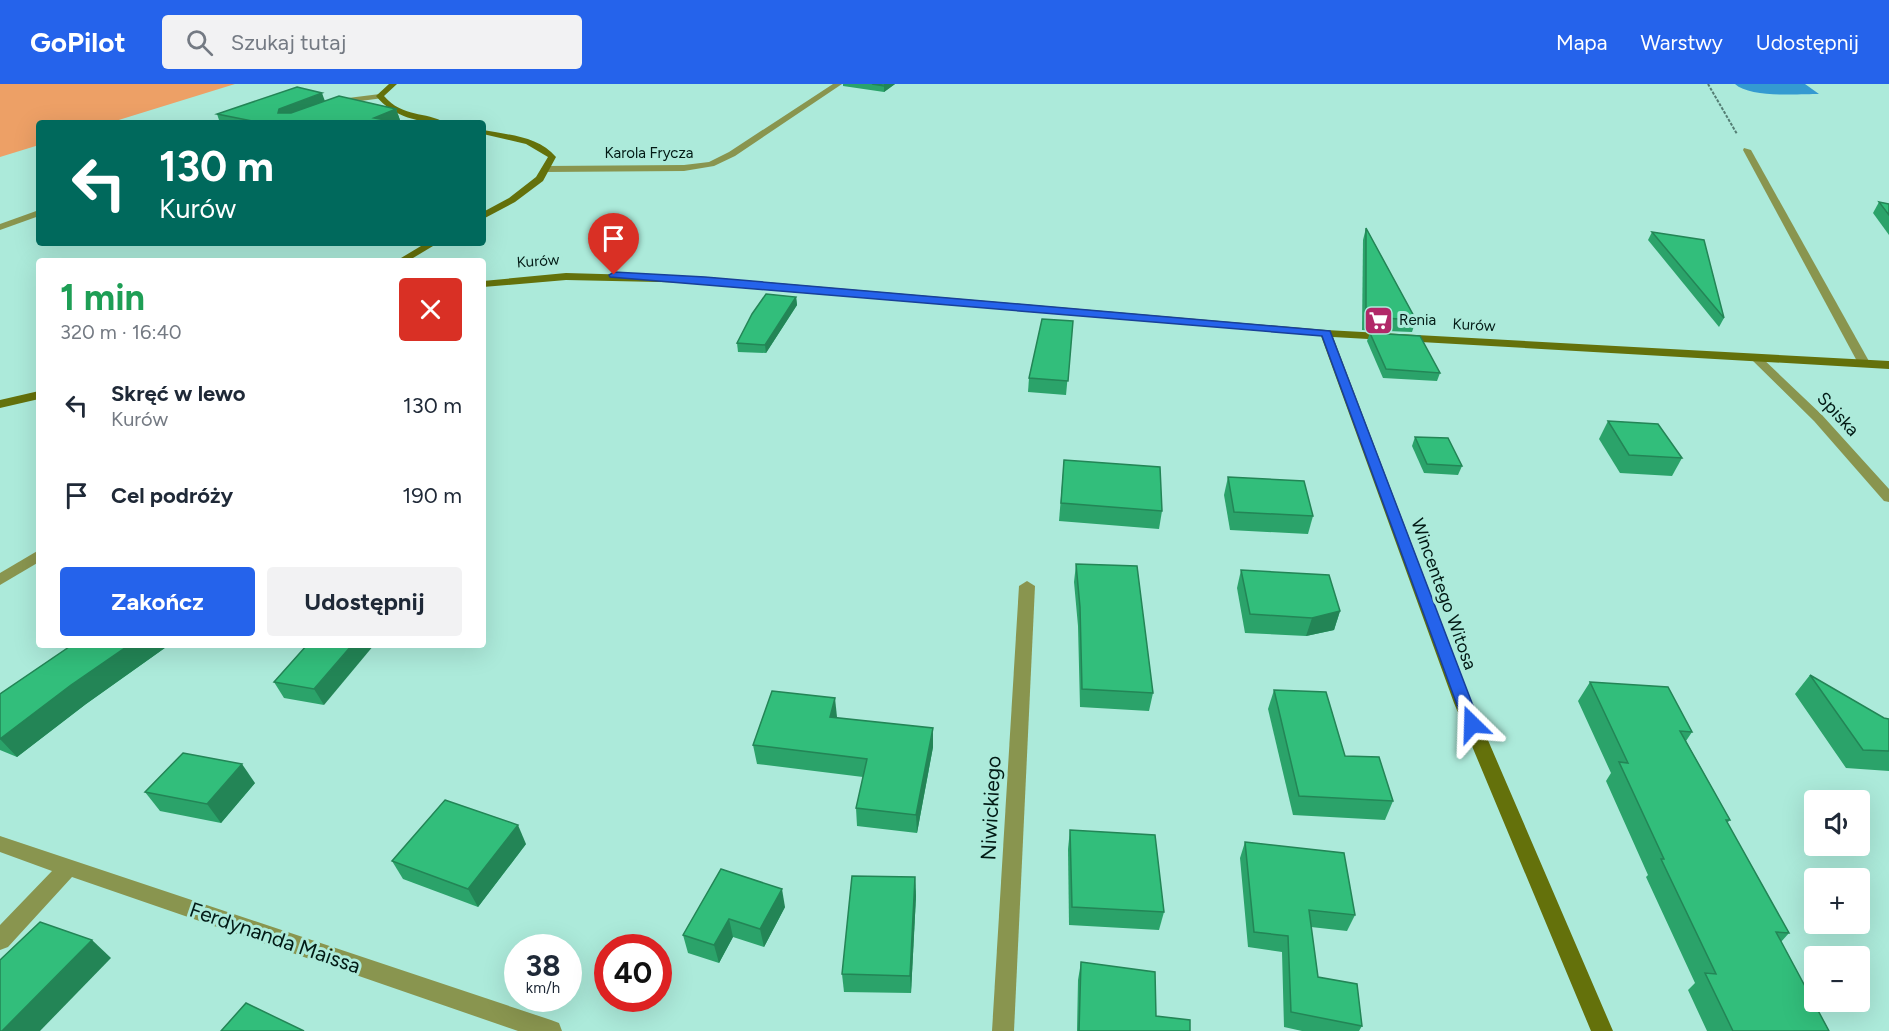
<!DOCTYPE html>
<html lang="pl">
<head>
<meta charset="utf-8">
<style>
	body { margin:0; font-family:Figtree,sans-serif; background:#f2f2f3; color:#1f2937; height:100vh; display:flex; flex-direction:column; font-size:22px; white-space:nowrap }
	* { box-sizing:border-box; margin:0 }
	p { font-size:20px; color:#747a83 }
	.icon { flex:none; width:33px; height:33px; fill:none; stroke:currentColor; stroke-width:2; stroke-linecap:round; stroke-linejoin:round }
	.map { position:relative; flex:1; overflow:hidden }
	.drawer { position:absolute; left:36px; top:174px; width:450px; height:390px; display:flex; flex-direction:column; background:#fff; border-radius:6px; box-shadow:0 6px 24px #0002 }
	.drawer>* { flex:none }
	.banner { position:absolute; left:36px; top:36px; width:450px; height:126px; border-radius:6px; box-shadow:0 6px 24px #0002; background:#00695c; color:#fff; overflow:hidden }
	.fabs { position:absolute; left:1804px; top:706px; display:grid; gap:12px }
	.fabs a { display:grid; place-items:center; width:66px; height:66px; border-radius:6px; background:#fff; box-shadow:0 6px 24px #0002; font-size:30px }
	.speed { position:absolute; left:504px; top:850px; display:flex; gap:12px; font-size:30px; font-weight:700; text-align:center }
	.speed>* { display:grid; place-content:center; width:78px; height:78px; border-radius:50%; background:#fff; box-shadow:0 6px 24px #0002; line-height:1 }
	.speed small { font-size:15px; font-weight:400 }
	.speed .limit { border:9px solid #d22; background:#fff; color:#111 }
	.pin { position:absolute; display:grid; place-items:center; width:51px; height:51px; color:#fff; margin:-62px -26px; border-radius:50% 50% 50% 0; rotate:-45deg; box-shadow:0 0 6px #0007 }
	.pin .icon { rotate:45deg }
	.me { position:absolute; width:66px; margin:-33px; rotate:338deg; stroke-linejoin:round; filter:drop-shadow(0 0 4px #0008) }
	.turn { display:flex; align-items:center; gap:21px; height:126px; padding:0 24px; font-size:27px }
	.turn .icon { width:78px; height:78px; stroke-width:2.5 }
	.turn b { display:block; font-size:42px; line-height:51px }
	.round { display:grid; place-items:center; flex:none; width:63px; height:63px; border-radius:6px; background:#f2f2f3 }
	.head { display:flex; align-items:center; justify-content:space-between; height:102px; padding:0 24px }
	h1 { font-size:36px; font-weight:700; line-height:45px; color:#1e9e55 }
	.action { display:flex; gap:12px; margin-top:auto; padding:12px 24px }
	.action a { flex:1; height:69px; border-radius:6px; background:#2563eb; color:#fff; font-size:24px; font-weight:700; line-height:69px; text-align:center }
	.action a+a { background:#f2f2f3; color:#1f2937 }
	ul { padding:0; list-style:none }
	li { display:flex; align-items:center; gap:18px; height:90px; padding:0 24px }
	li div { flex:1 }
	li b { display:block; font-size:22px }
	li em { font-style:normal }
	header { display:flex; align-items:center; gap:36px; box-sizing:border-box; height:84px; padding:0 30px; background:#2563eb; color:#fff }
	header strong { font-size:28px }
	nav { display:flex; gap:33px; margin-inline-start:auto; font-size:21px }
	.search { width:420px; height:54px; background:#f2f2f3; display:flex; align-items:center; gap:15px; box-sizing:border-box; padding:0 21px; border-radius:6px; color:#747a83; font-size:22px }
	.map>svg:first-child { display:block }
</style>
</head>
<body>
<header>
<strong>GoPilot</strong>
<div class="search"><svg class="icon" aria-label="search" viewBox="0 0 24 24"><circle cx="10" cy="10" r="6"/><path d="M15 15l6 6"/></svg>Szukaj tutaj</div>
<nav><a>Mapa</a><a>Warstwy</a><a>Udostępnij</a></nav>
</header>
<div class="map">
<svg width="1889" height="947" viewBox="0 0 1889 947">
	<rect width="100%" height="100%" fill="#aceada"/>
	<!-- green -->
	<path fill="#eda066" d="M0 0H235L109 39H39V61L0 73Z"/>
	<!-- water -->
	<path fill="#349ad1" d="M1735 0H1805L1819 10C1798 10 1750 14 1735 0Z"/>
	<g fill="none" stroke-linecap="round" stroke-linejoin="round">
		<!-- path -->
		<path stroke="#547e74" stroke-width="2" stroke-dasharray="3 1.5" stroke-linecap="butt" d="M1708 0 1737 50"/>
		<!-- lane -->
		<path fill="#89954f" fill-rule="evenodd" d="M1744 64 1751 66 1870 279 1868 282 1864 283 1858 279 1743 66Z"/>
		<!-- street -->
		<g fill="#89954f" fill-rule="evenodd">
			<path d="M833 0H842L735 72 714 82 684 87 545 88 541 85 545 82 684 81 709 78 729 68Z"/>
			<path d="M380 10 383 14 353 18 336 24 332 22 348 14Z"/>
			<path d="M39 126V132L0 146V140Z"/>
			<path d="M1756 270 1760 272 1822 331 1889 405V418L1884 417 1814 337 1752 276V272Z"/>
			<path d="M39 466V478L0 501V489Z"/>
			<path d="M1027 497 1035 502 1014 947H992L1019 502Z"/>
			<path d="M0 752 551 936 559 939 562 947H518L72 793 8 863 0 866V841L52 787 0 768Z"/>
		</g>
		<!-- secondary -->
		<g fill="#64710b" fill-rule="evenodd">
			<path d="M389 0H397L384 12C403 34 425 27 446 39 420 39 393 33 376 12Z"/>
			<path d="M483 46C509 51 538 52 556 73L543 97 515 118 483 135V128L509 114 536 93 548 73 526 60 483 50Z"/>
			<path d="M426 159H438L408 177H396Z"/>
			<path d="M566 189 705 193 1326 246 1889 277V285L1333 253 1472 619 1613 947H1591L1454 619 1321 252 705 199 566 196 483 203V197Z"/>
			<path d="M39 307V315L0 324V316Z"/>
		</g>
	</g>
	<!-- wall -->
	<g fill="#2ba36a">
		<path d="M843 0H895L884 8 843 2Z"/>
		<path d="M325 17 396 25 400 36 393 39H220L217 30Z"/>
		<path d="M1879 118 1889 120V151L1873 129Z"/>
		<path d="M1366 144 1416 236 1412 248 1362 246 1363 156Z"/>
		<path d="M1652 148 1724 234 1719 243 1648 156Z"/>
		<path d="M796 213 797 221 766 269 738 268 737 259Z"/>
		<path d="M1073 237 1066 311 1028 308 1029 294Z"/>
		<path d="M1370 249 1440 289 1437 297 1383 294 1367 257Z"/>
		<path d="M1608 337 1682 374 1672 392 1620 389 1599 355Z"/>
		<path d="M1415 353 1462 382 1458 391 1424 389 1412 362Z"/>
		<path d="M1064 376 1162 427 1159 445 1059 437Z"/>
		<path d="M1228 393 1313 432 1308 450 1230 446 1224 411Z"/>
		<path d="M1076 480 1153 609 1149 627 1080 623 1078 542 1074 498Z"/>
		<path d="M1241 486 1340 527 1334 546 1306 552 1245 549 1237 504Z"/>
		<path d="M72 561H169L86 620 17 673 0 666V610Z"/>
		<path d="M307 561 324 621 284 614 274 598Z"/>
		<path d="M1810 591 1884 634 1889 635V687L1846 684 1795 610Z"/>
		<path d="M1590 598 1692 648 1686 657 1730 736 1727 739 1789 849 1781 858 1829 947H1707L1688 906 1695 899 1646 793 1648 791 1606 697 1611 689 1578 617Z"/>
		<path d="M1274 606 1393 717 1385 736 1293 731 1268 625Z"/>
		<path d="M837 633V634L933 663 917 749 857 742 856 724 863 693 757 680 753 661Z"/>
		<path d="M255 699 221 739 160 727 145 708Z"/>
		<path d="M1070 746 1164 828 1159 846 1069 841 1068 765Z"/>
		<path d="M1245 758 1355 831 1347 847 1311 843 1318 893 1362 942 1359 947H1302L1284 943 1282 868 1248 863 1240 774Z"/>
		<path d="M526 760 478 823 403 795 392 777Z"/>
		<path d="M721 785 785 823 764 863 733 853 719 879 688 869 683 851Z"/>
		<path d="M915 793 916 812 911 909 844 908 842 890Z"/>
		<path d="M1081 878 1156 932 1190 947H1077L1078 896Z"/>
	</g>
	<!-- shaded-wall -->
	<g fill="#238556">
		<path d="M886 0H895L884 8V2Z"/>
		<path d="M322 9 326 20 283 37 278 29 279 25Z"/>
		<path d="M396 25 400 36 393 39H376L374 34Z"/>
		<path d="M796 213 797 221 766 269 765 261Z"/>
		<path d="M1340 527 1334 546 1306 552 1312 534Z"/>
		<path d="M129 561H169L86 620 17 673 0 655 71 601Z"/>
		<path d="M352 561H374L324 621 314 605Z"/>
		<path d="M835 614 837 633 832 652 830 633Z"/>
		<path d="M933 644V663L917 749 916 731Z"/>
		<path d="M242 680 255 699 221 739 207 720Z"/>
		<path d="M518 741 526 760 478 823 468 805Z"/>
		<path d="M915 793 916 812 911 909 910 892Z"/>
		<path d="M782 805 785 823 764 863 760 845Z"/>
		<path d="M729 835 733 853 719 879 714 861Z"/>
		<path d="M92 856 111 874 40 947H2Z"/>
	</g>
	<!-- building -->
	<g fill="#32be7b" stroke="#238556" stroke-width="1.5">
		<path d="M872 0H886L884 2Z"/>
		<path d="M297 3 322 9 279 25 278 29H291L339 12 396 25 374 34 391 37 385 39H262L217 30Z"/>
		<path d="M1879 118 1889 120V131Z"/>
		<path d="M1366 144 1416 236 1366 233Z"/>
		<path d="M1652 148 1704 156 1724 234Z"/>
		<path d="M766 210 796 213 765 261 737 259 752 230Z"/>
		<path d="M1042 235 1073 237 1068 297 1029 294Z"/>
		<path d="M1370 249 1420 252 1440 289 1386 285Z"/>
		<path d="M1608 337 1658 340 1682 374 1629 371Z"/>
		<path d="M1415 353 1448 354 1462 382 1427 380Z"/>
		<path d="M1064 376 1160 383 1162 427 1061 419Z"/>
		<path d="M1228 393 1304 397 1313 432 1234 428Z"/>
		<path d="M1076 480 1137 482 1153 609 1082 605 1080 523Z"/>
		<path d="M1241 486 1329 491 1340 527 1312 534 1250 530Z"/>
		<path d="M72 561H129L71 601 0 655V610Z"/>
		<path d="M307 561H352L314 605 274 598Z"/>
		<path d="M1810 591 1884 634 1889 635V667L1863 666Z"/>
		<path d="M1590 598 1668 603 1692 648 1680 647 1730 736H1726L1789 849 1776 848 1829 947H1733L1705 889 1716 890 1661 775H1664L1619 678 1628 679Z"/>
		<path d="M1274 606 1326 608 1345 672 1379 673 1393 717 1299 712Z"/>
		<path d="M772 607 835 614 830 633 933 644 916 731 856 724 867 675 753 661Z"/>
		<path d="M183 669 242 680 207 720 145 708Z"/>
		<path d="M445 716 518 741 468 805 392 777Z"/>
		<path d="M1070 746 1155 751 1164 828 1072 823Z"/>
		<path d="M1245 758 1344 769 1355 831 1309 826 1318 893 1357 900 1362 942 1291 928 1288 852 1254 848Z"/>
		<path d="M721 785 782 805 760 845 729 835 714 861 683 851Z"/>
		<path d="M852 792 915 793 910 892 842 890Z"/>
		<path d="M40 838 92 856 2 947H0V876Z"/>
		<path d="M1081 878 1155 888 1156 932 1190 936V947H1079Z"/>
		<path d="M246 919 304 947H221Z"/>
	</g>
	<!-- route -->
	<path fill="#2563eb" stroke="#184099" stroke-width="1.5" d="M614 188 705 193 1330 247 1480 640 1478 645 1472 647 1467 645 1464 640 1322 252 610 193 609 191Z"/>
	<!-- icons -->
	<defs>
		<symbol id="supermarket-square" viewBox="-11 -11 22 22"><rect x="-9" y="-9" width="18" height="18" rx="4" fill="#b12868" stroke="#aceada"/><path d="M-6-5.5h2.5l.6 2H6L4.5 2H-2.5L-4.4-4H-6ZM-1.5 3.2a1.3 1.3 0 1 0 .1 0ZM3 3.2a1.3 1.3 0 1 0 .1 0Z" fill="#fff"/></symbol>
	</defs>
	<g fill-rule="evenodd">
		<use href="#supermarket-square" x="1362" y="220" width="33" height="33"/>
	</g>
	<g text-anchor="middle" stroke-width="6" stroke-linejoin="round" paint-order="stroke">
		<!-- far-street labels -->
		<g font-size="15" fill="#021a15" stroke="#aceada">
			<text x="649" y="74">Karola Frycza</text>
			<text transform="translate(538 177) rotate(-4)" y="5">Kurów</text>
			<text transform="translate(1474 241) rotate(3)" y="5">Kurów</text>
		</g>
		<!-- far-poi labels -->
		<g font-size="15" fill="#021a15" stroke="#aceada" text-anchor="start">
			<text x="1399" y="241">Renia</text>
		</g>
		<!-- street labels -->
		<g font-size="18" fill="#021a15" stroke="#aceada">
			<text transform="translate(1838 330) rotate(47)" y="6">Spiska</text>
			<text transform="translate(1444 510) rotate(70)" y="6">Wincentego Witosa</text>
		</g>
		<!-- near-street labels -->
		<g font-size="21" fill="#021a15" stroke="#aceada">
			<text transform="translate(991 724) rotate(-87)" y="7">Niwickiego</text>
			<text transform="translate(275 854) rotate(19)" y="7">Ferdynanda Maissa</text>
		</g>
	</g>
</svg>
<div class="fabs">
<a><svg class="icon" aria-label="sound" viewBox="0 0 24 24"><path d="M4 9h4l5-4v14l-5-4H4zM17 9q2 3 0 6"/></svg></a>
<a>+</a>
<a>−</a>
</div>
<div class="speed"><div>38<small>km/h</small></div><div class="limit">40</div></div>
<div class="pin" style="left:614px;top:191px;background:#d93025"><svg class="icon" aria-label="arrive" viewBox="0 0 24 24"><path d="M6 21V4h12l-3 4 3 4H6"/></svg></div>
<svg class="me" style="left:1472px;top:640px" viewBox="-20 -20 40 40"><path d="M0-17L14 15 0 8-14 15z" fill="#2563eb" stroke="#fff" stroke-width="4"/></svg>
<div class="banner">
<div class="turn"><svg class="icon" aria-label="left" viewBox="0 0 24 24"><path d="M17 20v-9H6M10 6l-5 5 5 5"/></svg><div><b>130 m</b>Kurów</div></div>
</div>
<section class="drawer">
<div class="head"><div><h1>1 min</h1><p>320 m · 16:40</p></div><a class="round" style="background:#d93025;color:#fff"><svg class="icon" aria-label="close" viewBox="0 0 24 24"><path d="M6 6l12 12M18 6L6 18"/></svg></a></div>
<ul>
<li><svg class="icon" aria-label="left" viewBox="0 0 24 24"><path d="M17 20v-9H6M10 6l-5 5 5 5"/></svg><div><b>Skręć w lewo</b><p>Kurów</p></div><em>130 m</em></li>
<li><svg class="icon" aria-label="arrive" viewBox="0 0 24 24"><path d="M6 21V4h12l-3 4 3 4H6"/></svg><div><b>Cel podróży</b></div><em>190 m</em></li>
</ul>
<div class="action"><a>Zakończ</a><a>Udostępnij</a></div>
</section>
</div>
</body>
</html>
